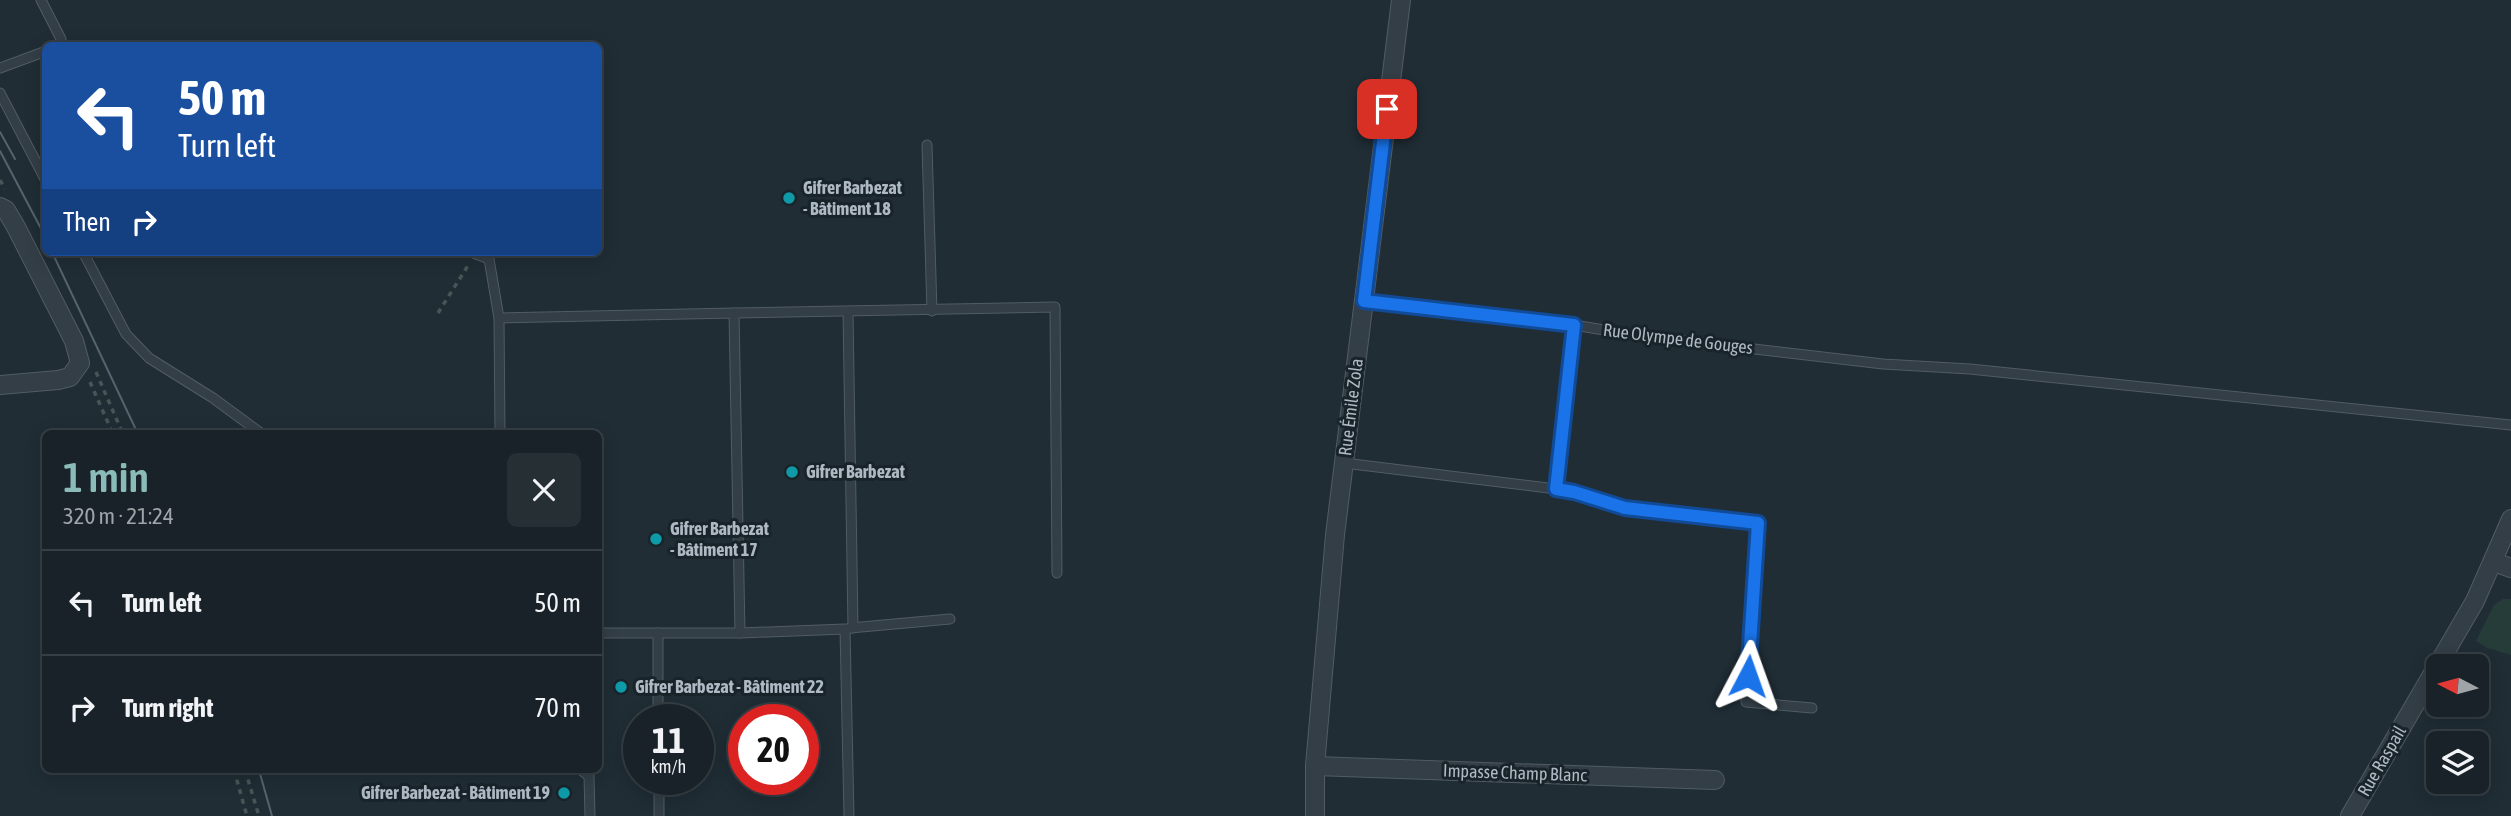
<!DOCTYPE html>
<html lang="en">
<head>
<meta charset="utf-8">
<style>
	body { margin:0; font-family:"Asap Condensed",sans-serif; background:#252f34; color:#f1f3f6; height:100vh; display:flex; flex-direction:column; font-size:26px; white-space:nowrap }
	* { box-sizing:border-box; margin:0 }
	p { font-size:23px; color:#9fa4a8 }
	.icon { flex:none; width:38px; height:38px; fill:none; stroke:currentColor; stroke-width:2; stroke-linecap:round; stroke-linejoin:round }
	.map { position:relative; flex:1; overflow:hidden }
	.details { position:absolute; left:42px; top:430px; width:560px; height:343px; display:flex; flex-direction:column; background:#182228; border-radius:10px; box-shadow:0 4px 18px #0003,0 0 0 2px #363f45 }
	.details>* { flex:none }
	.guide { position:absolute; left:42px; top:42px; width:560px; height:214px; border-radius:10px; box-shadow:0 4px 18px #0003,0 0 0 2px #363f45; background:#1a4fa0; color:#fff; overflow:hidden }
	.needle { width:46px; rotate:276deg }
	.buttons { position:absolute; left:2426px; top:654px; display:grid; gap:14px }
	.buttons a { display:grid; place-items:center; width:63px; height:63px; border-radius:10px; background:#182228; box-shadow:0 4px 18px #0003,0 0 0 2px #363f45; font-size:35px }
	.speed { position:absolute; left:623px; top:704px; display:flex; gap:14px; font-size:35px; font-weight:700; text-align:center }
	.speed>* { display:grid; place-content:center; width:91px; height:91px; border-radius:50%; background:#182228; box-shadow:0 4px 18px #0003,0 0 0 2px #363f45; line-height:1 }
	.speed small { font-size:18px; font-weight:400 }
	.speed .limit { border:10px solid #d22; background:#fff; color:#111 }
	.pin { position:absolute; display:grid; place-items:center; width:60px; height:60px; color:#fff; margin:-30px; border-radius:14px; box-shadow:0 4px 10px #0006 }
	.me { position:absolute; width:77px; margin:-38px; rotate:4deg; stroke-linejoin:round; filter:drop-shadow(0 0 5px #0008) }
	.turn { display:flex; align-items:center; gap:24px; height:147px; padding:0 21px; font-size:32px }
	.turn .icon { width:91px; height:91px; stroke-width:2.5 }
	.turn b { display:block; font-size:49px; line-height:60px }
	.then { display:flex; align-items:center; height:66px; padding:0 21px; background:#0003; gap:14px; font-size:26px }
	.round { display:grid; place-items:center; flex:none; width:74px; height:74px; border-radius:10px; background:#252f34 }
	.headline { display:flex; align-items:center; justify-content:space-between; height:119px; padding:0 21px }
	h1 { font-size:42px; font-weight:600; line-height:52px; color:#8bbbb9 }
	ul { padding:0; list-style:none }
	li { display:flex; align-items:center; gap:21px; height:105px; padding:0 21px; border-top:2px solid #363f45 }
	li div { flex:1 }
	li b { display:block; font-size:26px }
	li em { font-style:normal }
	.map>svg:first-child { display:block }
</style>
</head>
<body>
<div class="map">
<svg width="2511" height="816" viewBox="0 0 2511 816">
	<rect width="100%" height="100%" fill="#202d35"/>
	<!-- green -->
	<path fill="#263c38" d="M2503 599H2511V655L2487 648 2476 641 2494 605Z"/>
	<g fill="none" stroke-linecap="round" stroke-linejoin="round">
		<defs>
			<g id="lane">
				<path d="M41 0 61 39 60 46"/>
				<path d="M0 68 46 51"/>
				<path d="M0 93 46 181"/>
				<path d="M927 145 932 311"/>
				<path d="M83 252 126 334 149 358 213 398 262 434"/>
				<path d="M471 252 489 259 499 318 500 434"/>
				<path d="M1364 301 1550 321 1634 335 1883 364 1970 369 2511 425"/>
				<path d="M848 312 853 628"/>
				<path d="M734 313 1055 307 1057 573"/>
				<path d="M499 318 734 313 740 633H598"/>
				<path d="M1344 463 1556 489 1574 325"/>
				<path d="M1556 489 1574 492 1625 508 1758 523 1746 702 1812 708"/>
				<path d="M850 628 950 619"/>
				<path d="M658 633V719"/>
				<path d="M740 633 845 629 849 816"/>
				<path d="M581 770 589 776 590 816"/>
				<path d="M659 779V816"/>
			</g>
			<g id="street">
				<path d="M0 207 6 210 16 227 74 341 80 363 70 377 58 380 0 385"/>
				<path d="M2494 562 2511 568"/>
				<path d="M1315 766 1715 780"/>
				<path d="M1315 816V766L1335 535 1401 0"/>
				<path d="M2350 816 2475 601 2511 519"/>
			</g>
		</defs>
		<!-- lane casing -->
		<use href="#lane" stroke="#515c64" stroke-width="11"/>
		<!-- street casing -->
		<use href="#street" stroke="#515c64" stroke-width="20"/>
		<!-- path -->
		<g stroke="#445756" stroke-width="3.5" stroke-dasharray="5 5" stroke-linecap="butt">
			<path d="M0 180 5 189"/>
			<path d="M438 313 469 264"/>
			<path d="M96 372 123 434"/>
			<path d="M90 382 113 434"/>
			<path d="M234 770 247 816"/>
			<path d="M245 770 259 816"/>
		</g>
		<!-- lane -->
		<use href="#lane" stroke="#333e46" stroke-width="9"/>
		<!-- street -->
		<use href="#street" stroke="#333e46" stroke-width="18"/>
		<!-- tram -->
		<g stroke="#55636d" stroke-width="2">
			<path d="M0 132 15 159"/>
			<path d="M0 151 46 238"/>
			<path d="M52 252 138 434"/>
			<path d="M259 770 272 816"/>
		</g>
	</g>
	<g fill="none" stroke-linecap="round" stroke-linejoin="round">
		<defs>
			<path id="route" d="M1387 109 1364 301 1574 325 1556 489 1574 492 1625 508 1758 523 1748 676"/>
		</defs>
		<!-- route casing -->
		<use href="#route" stroke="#114b97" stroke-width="18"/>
		<!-- route -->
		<use href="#route" stroke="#1a73e8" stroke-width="12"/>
	</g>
	<!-- markers -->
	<g fill="#0f9aa8" stroke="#19232a" stroke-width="2.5">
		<circle cx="789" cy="198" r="7"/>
		<circle cx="792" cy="472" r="7"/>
		<circle cx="656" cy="539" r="7"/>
		<circle cx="621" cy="687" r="7"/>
		<circle cx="564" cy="793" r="7"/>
	</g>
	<g text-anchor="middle" stroke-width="6" stroke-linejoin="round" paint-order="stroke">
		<!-- poi labels -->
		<g font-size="18" font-weight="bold" fill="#aeb9c3" stroke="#19232a" text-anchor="start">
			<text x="803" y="194">Gifrer Barbezat<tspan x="803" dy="21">- Bâtiment 18</tspan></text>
			<text x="806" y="478">Gifrer Barbezat</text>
			<text x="670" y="535">Gifrer Barbezat<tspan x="670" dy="21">- Bâtiment 17</tspan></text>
			<text x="635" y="693">Gifrer Barbezat - Bâtiment 22</text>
			<text x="550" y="799" text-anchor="end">Gifrer Barbezat - Bâtiment 19</text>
		</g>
		<!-- street labels -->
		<g font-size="18" fill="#aeb9c3" stroke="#19232a">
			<text transform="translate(1678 339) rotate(7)" y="6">Rue Olympe de Gouges</text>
			<text transform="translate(1351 407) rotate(-83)" y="6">Rue Émile Zola</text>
			<text transform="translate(2382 761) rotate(-60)" y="6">Rue Raspail</text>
			<text transform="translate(1515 773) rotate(2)" y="6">Impasse Champ Blanc</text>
		</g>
	</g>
</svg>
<div class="buttons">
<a><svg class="needle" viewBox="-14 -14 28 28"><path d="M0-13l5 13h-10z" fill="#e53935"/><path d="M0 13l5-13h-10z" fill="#9fa4a8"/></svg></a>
<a><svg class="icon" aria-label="layers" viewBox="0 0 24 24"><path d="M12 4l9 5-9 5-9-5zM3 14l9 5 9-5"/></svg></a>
</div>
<div class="speed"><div>11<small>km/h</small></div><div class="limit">20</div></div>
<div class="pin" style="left:1387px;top:109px;background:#d93025"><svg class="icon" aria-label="arrive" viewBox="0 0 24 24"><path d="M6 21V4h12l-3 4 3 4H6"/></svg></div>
<svg class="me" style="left:1748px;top:676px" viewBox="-20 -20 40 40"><path d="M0-17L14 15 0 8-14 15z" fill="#1a73e8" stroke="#fff" stroke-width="4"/></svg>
<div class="guide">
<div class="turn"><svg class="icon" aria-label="left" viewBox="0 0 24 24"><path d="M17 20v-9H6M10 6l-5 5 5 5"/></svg><div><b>50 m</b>Turn left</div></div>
<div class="then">Then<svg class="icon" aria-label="right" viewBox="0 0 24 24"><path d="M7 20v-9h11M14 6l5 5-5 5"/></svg></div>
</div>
<section class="details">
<div class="headline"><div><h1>1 min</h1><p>320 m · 21:24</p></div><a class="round"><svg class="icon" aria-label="close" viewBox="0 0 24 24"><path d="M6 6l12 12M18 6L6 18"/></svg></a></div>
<ul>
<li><svg class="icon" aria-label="left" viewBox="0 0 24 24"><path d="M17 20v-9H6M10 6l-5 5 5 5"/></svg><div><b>Turn left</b></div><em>50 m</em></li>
<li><svg class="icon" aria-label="right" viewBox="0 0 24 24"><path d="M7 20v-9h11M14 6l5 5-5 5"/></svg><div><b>Turn right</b></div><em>70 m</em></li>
</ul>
</section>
</div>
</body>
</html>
